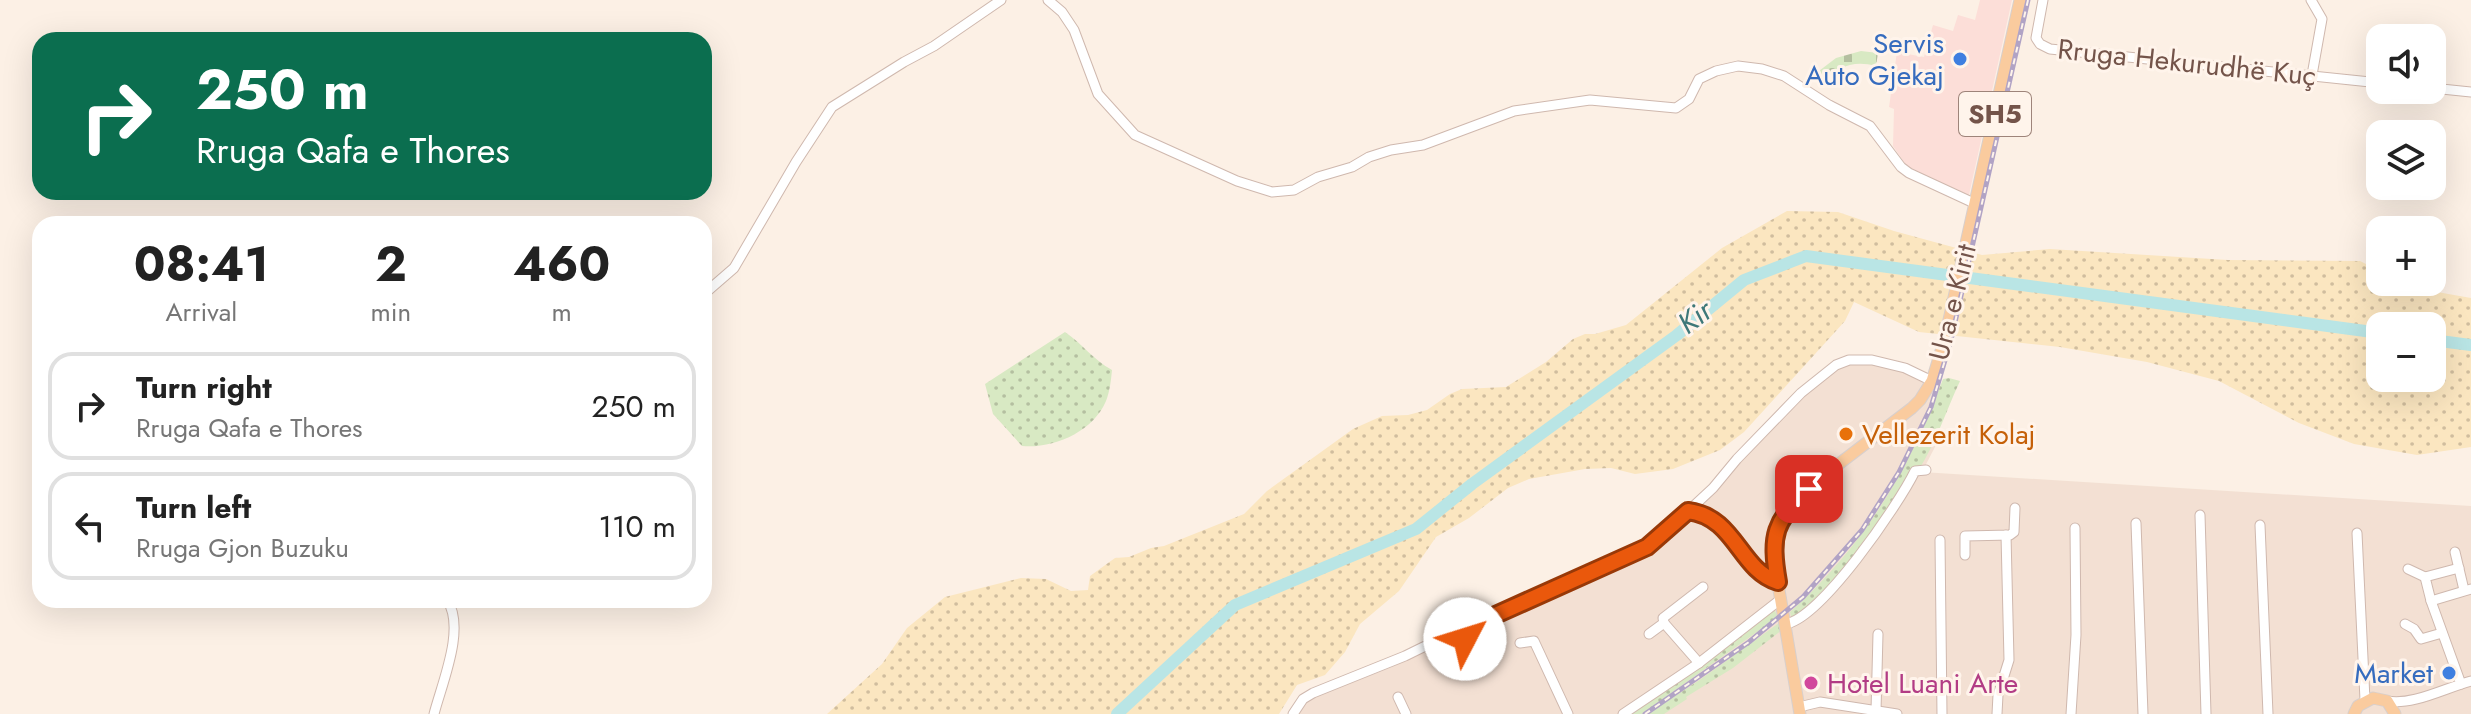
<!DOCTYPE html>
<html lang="en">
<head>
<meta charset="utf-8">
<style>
	body { margin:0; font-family:Jost,sans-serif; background:#f6f6f6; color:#222; height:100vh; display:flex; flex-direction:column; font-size:30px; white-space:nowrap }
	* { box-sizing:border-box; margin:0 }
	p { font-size:26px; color:#767676 }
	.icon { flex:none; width:44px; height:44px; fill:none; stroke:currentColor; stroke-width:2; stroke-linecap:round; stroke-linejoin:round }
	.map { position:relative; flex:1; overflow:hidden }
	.panel { position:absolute; left:32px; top:216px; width:680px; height:392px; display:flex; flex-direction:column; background:#fff; border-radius:24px; box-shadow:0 8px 32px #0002 }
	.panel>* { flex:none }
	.top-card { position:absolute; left:32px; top:32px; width:680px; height:168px; border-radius:24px; box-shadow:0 8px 32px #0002; background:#0b6e4f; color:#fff; overflow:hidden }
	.fabs { position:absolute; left:2366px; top:24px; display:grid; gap:16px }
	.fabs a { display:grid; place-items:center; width:80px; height:80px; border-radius:16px; background:#fff; box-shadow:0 8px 32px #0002; font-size:40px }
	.pin { position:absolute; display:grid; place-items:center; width:68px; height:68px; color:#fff; margin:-34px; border-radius:16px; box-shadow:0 4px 12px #0006 }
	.me { position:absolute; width:88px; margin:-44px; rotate:50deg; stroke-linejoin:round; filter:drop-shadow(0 0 6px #0008) }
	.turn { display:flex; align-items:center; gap:28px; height:168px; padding:0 32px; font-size:36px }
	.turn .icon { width:104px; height:104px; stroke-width:2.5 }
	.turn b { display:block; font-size:56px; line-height:68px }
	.eta { display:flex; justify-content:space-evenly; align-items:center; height:136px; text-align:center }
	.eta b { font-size:48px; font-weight:700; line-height:56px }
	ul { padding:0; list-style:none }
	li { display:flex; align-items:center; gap:24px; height:108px; margin:0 16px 12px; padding:0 16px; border:4px solid #e0e0e0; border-radius:24px }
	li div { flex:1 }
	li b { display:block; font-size:30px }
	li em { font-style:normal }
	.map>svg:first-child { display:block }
</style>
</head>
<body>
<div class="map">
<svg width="2471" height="714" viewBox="0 0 2471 714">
	<defs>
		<pattern id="green-dots" width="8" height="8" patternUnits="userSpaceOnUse" patternTransform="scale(2)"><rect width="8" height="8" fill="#d8e9c3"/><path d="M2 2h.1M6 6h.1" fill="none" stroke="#b4bfa0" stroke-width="1.8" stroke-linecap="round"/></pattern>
		<pattern id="sand-dots" width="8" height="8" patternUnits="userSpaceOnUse" patternTransform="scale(2)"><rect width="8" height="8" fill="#fbe6c0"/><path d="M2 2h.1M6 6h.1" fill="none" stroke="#d0bd9e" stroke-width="1.8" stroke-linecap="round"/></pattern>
		<pattern id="cemetery-stones" width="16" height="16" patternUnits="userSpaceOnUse" patternTransform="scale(2)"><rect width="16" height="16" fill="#d8e9c3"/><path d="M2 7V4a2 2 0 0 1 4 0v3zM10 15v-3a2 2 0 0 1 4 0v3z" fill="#b4bfa0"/></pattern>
	</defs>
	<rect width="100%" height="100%" fill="#fcf0e5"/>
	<!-- residential -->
	<path fill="#f3e0d3" d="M1886 362 1933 387 1936 445 1922 472 2471 506V714H1299L1307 700 1392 667 1625 554 1659 541 1761 428 1836 365Z"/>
	<!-- commercial -->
	<path fill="#fcded8" d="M1980 0H2012L1969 195 1908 168 1893 146 1894 109 1889 107 1897 52 1924 57 1933 25 1953 31 1958 15 1975 20Z"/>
	<!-- green -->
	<g fill="url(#green-dots)">
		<path d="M1065 332C1083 344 1092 359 1112 370 1111 380 1110 391 1106 401 1093 432 1053 449 1022 446L993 414 985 384Z"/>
		<path d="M1949 378 1960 381C1946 411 1936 443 1918 471 1884 526 1841 577 1792 621L1790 612C1865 545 1908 471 1943 379Z"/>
		<path d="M1774 609 1778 617 1642 714H1628Z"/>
		<path d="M1779 623 1782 630 1733 668 1686 697 1687 699 1664 714H1647L1698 681Z"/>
	</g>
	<!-- sand -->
	<path fill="url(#sand-dots)" fill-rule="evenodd" d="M1787 211 1838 212 1894 231 1982 255 2050 249 2228 260 2360 261 2380 271V282H2400L2409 287 2471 298V447L2417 455 2354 444 2299 423 2219 381 2147 362 2060 347 1919 332 1854 302 1845 321 1744 432 1720 450 1673 469 1635 474 1611 468 1585 469 1529 479 1508 488 1469 518 1436 537 1399 591 1360 624 1345 652 1325 675 1297 685 1279 714H827L882 664 907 628 945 597 1021 578 1046 579 1071 591 1088 590 1090 576 1115 558 1129 557 1151 548 1164 546 1244 514 1267 491 1353 429 1382 416 1408 415 1427 410 1450 394 1462 389 1506 387 1546 362 1573 339 1585 334H1595L1626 325 1722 248ZM2380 326H2432V378H2380Z"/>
	<!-- cemetery -->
	<path fill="url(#cemetery-stones)" d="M1861 51 1878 53 1876 66C1854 60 1838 66 1823 82L1815 74 1836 58Z"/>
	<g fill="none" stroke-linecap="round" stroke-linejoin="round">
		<!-- river -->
		<g stroke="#b9e5e5" stroke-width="12">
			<path d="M2432 340 2471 345"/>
			<path d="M1117 714 1235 605 1416 529 1472 484 1677 335 1744 280 1806 256 2380 333"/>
		</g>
		<defs>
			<g id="minor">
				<path d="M1048 0 1062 12 1074 30 1098 94 1135 135 1237 181 1272 192 1294 190 1318 177 1352 167 1369 157 1391 150 1423 145 1514 111 1590 100 1676 108 1689 99 1699 79 1716 71 1738 66 1762 69 1784 76 1829 105 1870 126 1901 167 1909 173 1976 204"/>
				<path d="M2043 0 2036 38 2040 44 2050 49 2380 83"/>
				<path d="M2311 0 2322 19 2312 75"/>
				<path d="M2432 88 2471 92"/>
				<path d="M704 294 734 268 796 162 832 107 904 62 934 46 1001 0"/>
				<path d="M1688 511C1736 517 1739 570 1778 582"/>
				<path d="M2200 515 2206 714"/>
				<path d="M2136 523 2143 714"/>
				<path d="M2260 525 2268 714"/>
				<path d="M2357 533 2365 700"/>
				<path d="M1940 540 1942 714"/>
				<path d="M2455 552 2464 590"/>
				<path d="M1965 555V536L2010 535 2014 532 2015 508"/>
				<path d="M2408 569 2425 577"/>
				<path d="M2431 601 2425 577 2459 568"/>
				<path d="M1664 623 1699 663"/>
				<path d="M1785 624C1820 620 1899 504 1915 471L1926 470"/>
				<path d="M2405 624 2414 629 2421 639 2442 633"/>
				<path d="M1471 626 1464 635 1478 670"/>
				<path d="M1649 634 1664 623 1663 618 1703 587"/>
				<path d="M1520 643 1534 641 1568 714"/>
				<path d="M2461 684 2431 601 2471 589"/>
				<path d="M1398 697 1406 714"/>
				<path d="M2387 701C2412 706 2445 688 2471 681"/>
				<path d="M1799 707 1820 702 1897 714"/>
				<path d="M1876 711 1878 634"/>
				<path d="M434 714C442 683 466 628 447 600"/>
				<path d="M1293 714 1303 699 1313 693 1405 656 1464 627 1471 626 1608 566 1656 541 1713 488 1737 459 1801 393 1836 365 1849 360H1872L1905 368 1932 381"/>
				<path d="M1623 714 1699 663 1781 599"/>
				<path d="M1997 714 1998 695 2009 660 2006 535"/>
				<path d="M2071 714 2076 635 2075 528"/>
			</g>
			<g id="major">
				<path d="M1800 714 1776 572 1774 541 1775 530 1791 505 1827 473 1912 408 1920 400 1932 381 1945 338 2020 0"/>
				<path d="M2354 714 2358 706 2373 698 2387 701 2395 714"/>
			</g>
		</defs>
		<!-- minor casing -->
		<use href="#minor" stroke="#cfb8ae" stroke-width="11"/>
		<!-- major casing -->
		<use href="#major" stroke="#d8cfcc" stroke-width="13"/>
		<!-- minor -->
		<use href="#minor" stroke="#fff" stroke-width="9"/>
		<!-- major -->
		<use href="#major" stroke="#facb9e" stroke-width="11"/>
		<defs>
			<path id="rail" d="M1645 714 1749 642 1803 597 1862 530 1899 472 1931 407 1951 340 2028 0"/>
		</defs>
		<!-- rail casing -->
		<use href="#rail" stroke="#b1a3c5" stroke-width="5"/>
		<!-- rail -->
		<use href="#rail" stroke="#fff4eb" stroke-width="2" stroke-dasharray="6" stroke-linecap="butt"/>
	</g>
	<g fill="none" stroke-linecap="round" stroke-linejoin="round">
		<defs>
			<path id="route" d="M1465 639 1466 631 1471 626 1647 547 1688 511C1736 517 1739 570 1778 582 1770 535 1774 521 1809 489"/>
		</defs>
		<!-- route casing -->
		<use href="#route" stroke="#983908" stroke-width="20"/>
		<!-- route -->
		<use href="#route" stroke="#ea580c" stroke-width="14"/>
	</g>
	<!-- markers -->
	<g fill="#3f7fe0" stroke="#fff4eb" stroke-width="3">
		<circle cx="1960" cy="59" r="8"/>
		<circle cx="2449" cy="673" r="8"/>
	</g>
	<circle fill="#e8710a" stroke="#fff4eb" stroke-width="3" cx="1846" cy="434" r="8"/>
	<circle fill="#d1479c" stroke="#fff4eb" stroke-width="3" cx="1811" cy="683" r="8"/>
	<g text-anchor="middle" stroke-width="6" stroke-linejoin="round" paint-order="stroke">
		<!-- shield labels -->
		<rect fill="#fff4eb" stroke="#9e847a" stroke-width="2" x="1959" y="92" width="72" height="44" rx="6"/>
		<g font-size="26" font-weight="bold" fill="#74544a">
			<text x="1995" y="123">SH5</text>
		</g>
		<!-- shop labels -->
		<g font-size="28" fill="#366cbe" stroke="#fff4eb" text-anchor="end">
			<text x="1944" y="53">Servis<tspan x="1944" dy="32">Auto Gjekaj</tspan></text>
			<text x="2433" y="683">Market</text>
		</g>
		<!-- street labels -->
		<g font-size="28" fill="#74544a" stroke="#fff4eb">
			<text transform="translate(2187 62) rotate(6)" y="10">Rruga Hekurudhë Kuç</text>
			<text transform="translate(1952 302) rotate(-76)" y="10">Ura e Kirit</text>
		</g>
		<!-- food labels -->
		<g font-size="28" fill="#c56008" stroke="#fff4eb" text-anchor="start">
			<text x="1862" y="444">Vellezerit Kolaj</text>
		</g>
		<!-- hotel labels -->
		<g font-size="28" fill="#b23c85" stroke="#fff4eb" text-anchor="start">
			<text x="1827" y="693">Hotel Luani Arte</text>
		</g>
		<!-- water labels -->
		<g font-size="30" font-style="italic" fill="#3e7879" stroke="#fff4eb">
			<text transform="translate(1695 317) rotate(-37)" y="10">Kir</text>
		</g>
	</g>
</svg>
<div class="fabs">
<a><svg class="icon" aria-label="sound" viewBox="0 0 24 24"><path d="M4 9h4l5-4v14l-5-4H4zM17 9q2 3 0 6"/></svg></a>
<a><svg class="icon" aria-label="layers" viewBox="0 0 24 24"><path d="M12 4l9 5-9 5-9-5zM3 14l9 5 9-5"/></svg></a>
<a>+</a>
<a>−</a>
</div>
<div class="pin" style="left:1809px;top:489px;background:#d93025"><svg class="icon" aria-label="arrive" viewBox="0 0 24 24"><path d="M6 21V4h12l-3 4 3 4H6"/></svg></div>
<svg class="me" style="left:1465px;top:639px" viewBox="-20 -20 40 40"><circle r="19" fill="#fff"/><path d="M0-13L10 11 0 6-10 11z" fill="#ea580c"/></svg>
<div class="top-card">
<div class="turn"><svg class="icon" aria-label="right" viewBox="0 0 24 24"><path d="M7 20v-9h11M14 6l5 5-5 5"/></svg><div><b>250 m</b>Rruga Qafa e Thores</div></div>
</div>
<section class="panel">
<div class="eta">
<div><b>08:41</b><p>Arrival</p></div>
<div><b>2</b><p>min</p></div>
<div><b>460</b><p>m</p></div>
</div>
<ul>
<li><svg class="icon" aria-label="right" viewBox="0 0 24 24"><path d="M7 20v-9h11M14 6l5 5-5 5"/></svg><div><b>Turn right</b><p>Rruga Qafa e Thores</p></div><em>250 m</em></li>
<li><svg class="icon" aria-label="left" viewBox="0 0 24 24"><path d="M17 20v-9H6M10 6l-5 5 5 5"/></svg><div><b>Turn left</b><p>Rruga Gjon Buzuku</p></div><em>110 m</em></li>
</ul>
</section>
</div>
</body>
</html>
